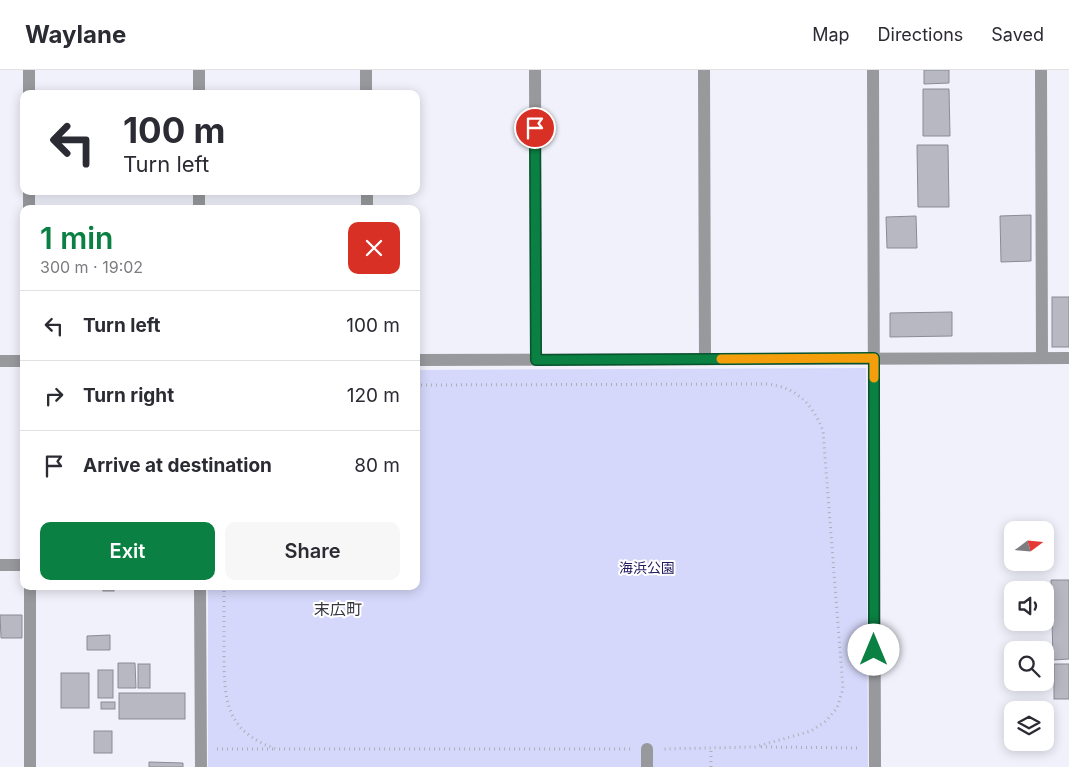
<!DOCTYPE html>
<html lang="en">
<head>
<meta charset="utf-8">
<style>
	body { margin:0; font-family:Inter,"Noto Sans JP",sans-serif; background:#f7f7f7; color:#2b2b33; height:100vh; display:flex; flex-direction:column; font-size:19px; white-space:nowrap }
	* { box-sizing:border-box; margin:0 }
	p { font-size:16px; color:#7c7c81 }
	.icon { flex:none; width:28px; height:28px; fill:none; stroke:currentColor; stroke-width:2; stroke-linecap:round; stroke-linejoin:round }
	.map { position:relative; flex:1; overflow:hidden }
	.panel { position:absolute; left:20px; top:135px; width:400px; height:385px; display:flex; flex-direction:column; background:#fff; border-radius:10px; box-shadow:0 2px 12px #0003 }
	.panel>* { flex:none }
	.banner { position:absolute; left:20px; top:20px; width:400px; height:105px; border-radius:10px; box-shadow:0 2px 12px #0003; background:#fff; color:#2b2b33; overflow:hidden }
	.needle { width:32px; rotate:74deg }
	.fabs { position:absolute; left:1004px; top:451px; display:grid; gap:10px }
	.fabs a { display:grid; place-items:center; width:50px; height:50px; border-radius:10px; background:#fff; box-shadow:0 2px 12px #0003; font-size:25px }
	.pin { position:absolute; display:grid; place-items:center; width:42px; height:42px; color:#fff; margin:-21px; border:2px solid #fff; border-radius:50%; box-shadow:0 1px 5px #0007 }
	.me { position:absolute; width:55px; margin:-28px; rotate:0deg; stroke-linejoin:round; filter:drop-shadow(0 0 4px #0008) }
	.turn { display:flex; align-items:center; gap:18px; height:105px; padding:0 20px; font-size:22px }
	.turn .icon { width:65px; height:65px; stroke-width:2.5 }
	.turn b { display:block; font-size:35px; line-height:42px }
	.round { display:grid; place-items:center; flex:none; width:52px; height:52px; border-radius:10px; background:#f7f7f7 }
	.summary { display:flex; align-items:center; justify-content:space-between; height:85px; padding:0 20px }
	h1 { font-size:30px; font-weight:600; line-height:38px; color:#0b8043 }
	.primary-button { display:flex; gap:10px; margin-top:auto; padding:10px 20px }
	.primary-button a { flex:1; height:58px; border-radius:10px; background:#0b8043; color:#fff; font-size:20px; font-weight:600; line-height:58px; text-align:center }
	.primary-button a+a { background:#f7f7f7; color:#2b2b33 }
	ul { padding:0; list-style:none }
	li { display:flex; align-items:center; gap:15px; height:70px; padding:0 20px; border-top:1px solid #e1e1e2 }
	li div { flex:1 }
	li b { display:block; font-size:19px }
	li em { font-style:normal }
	header { display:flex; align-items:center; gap:30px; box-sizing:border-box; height:70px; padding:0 25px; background:#fff; border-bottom:1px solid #e1e1e2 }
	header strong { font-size:24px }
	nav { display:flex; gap:28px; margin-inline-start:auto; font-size:18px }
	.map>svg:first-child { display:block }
</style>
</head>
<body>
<header>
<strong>Waylane</strong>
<nav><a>Map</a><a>Directions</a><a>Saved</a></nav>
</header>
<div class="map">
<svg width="1069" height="697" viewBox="0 0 1069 697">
	<rect width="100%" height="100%" fill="#f0f1fb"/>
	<!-- green -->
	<path fill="#d6d8fb" d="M866 298 868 697H208V516H416V300Z"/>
	<!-- building -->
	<g fill="#b7b8c2" stroke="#8a8b94">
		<path d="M924 0H949V13L924 14Z"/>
		<path d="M923 19H949L950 66H923Z"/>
		<path d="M917 75H948L949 137H918Z"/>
		<path d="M1031 145V191L1001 192 1000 146Z"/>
		<path d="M916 146 917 178H887L886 147Z"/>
		<rect x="1052" y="227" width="17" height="50"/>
		<path d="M952 242V266L890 267V243Z"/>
		<path d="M1051 510H1069V589L1053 590Z"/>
		<rect x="103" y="516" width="11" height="5"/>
		<path d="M0 545H22V568H1Z"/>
		<path d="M110 565V580H87V566Z"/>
		<path d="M118 593H135L136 618H118Z"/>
		<rect x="138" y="594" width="12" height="24"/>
		<rect x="1054" y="594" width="15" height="35"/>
		<rect x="98" y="600" width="15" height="28"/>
		<rect x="61" y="603" width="28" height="35"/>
		<rect x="119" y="623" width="66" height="26"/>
		<rect x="101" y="632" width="14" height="7"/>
		<rect x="94" y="661" width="18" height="22"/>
		<path d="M149 692 183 693V697H149Z"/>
	</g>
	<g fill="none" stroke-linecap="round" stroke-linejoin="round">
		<!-- path -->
		<g stroke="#adaeb6" stroke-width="3" stroke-dasharray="1 4" stroke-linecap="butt">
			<path d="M416 315 766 314C795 316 813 334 823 361L843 619 837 638 826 651 811 661 755 677 662 679"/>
			<path d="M224 516C224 538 224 560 224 583 224 630 225 661 276 679H633"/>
			<path d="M761 677 859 678"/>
			<path d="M217 679H273"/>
			<path d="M711 697V678"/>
		</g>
		<!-- minor -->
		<g stroke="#98999d" stroke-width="12">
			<path d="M29 0V24"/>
			<path d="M199 0V24"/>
			<path d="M366 0V24"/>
			<path d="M535 0 536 290"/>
			<path d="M704 0 705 289"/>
			<path d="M873 0 875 697"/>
			<path d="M1041 0 1042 288"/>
			<path d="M29 121V139"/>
			<path d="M199 121V139"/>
			<path d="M367 121V139"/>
			<path d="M416 290 1069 288"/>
			<path d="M0 291H24"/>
			<path d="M0 495H24"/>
			<path d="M30 516V697"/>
			<path d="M200 516 201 697"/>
			<path d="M647 697V679"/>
		</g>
	</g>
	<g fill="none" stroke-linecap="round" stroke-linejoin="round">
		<defs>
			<path id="route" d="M535 58 536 290 874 288V580"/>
		</defs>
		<!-- route casing -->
		<use href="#route" stroke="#07532c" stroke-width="12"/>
		<!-- route -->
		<use href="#route" stroke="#0b8043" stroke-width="9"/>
		<!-- slow -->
		<path stroke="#f59e0b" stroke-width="9" d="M721 289 874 288V308"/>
	</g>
	<g text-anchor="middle" stroke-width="4" stroke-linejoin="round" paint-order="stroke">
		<!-- park labels -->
		<g font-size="14" fill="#241b5e" stroke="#fff">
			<text x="647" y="503">海浜公園</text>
		</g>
		<!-- quarter labels -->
		<g font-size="16" fill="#37373f" stroke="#fff">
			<text x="338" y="545">末広町</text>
		</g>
	</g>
</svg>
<div class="fabs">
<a><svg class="needle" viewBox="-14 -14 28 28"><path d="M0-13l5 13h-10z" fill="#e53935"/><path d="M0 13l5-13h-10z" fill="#7c7c81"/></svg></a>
<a><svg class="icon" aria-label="sound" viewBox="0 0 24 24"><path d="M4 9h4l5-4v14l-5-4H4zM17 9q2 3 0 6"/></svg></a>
<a><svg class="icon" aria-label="search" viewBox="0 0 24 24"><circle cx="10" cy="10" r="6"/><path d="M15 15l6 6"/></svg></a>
<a><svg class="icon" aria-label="layers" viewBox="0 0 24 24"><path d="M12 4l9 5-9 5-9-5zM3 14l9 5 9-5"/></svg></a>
</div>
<div class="pin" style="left:535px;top:58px;background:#d93025"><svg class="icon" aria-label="arrive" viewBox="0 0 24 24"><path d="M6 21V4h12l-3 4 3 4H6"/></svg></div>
<svg class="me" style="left:874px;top:580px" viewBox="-20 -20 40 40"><circle r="19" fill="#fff"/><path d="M0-13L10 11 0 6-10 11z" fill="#0b8043"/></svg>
<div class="banner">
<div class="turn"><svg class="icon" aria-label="left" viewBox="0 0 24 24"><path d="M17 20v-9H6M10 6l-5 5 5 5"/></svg><div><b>100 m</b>Turn left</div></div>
</div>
<section class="panel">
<div class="summary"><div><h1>1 min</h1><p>300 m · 19:02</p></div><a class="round" style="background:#d93025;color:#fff"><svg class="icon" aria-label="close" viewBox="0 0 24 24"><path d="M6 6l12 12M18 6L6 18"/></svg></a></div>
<ul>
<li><svg class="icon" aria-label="left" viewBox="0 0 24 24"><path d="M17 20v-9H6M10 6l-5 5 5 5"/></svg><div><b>Turn left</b></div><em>100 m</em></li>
<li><svg class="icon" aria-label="right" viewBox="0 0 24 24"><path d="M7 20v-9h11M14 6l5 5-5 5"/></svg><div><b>Turn right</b></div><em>120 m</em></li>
<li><svg class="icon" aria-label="arrive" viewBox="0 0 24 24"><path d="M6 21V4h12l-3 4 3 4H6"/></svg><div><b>Arrive at destination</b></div><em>80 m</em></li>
</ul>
<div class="primary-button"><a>Exit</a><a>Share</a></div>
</section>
</div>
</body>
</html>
